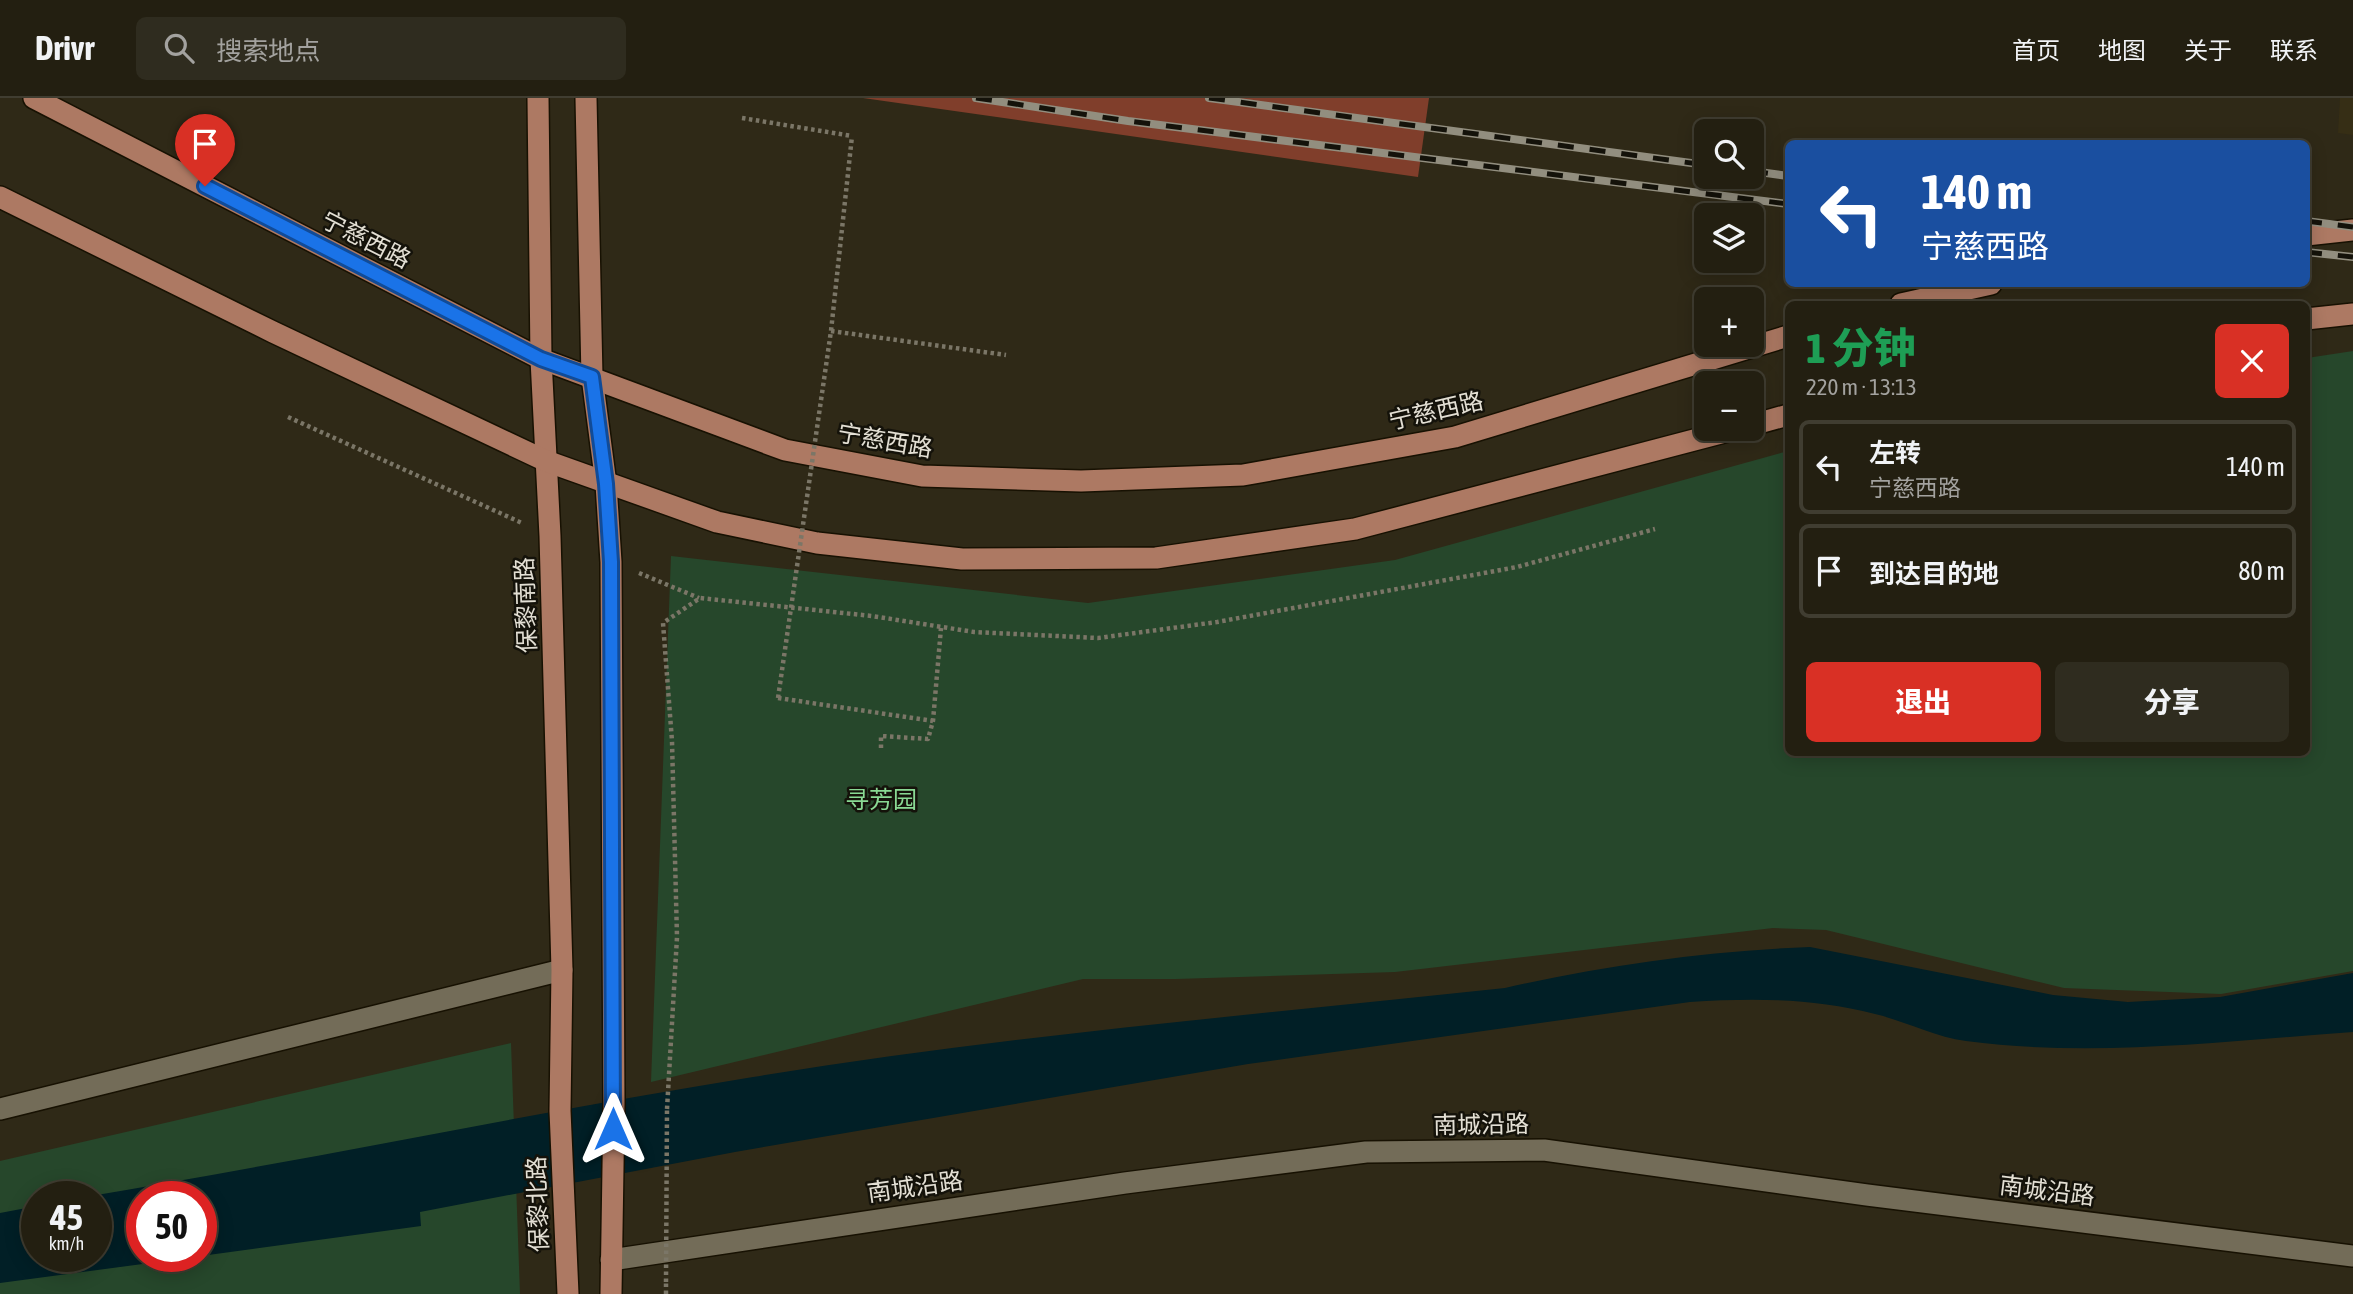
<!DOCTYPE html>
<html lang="zh">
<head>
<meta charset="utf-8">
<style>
	body { margin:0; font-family:"Asap Condensed","Noto Sans SC",sans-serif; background:#2f2c1f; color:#f1f3f6; height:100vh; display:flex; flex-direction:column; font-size:26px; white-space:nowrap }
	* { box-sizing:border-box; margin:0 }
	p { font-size:23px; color:#a3a29f }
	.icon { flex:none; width:38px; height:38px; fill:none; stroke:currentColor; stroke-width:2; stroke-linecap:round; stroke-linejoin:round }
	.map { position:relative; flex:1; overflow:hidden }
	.details { position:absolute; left:1785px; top:203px; width:525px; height:455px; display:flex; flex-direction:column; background:#231f11; border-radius:10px; box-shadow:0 4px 18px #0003,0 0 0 2px #403d31 }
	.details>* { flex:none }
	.guide { position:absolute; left:1785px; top:42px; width:525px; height:147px; border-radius:10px; box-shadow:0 4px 18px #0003,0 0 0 2px #403d31; background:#1a4fa0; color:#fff; overflow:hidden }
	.buttons { position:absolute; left:1694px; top:21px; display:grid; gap:14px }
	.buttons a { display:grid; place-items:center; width:70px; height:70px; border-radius:10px; background:#231f11; box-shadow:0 4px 18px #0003,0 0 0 2px #403d31; font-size:35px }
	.speed { position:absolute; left:21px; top:1083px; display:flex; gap:14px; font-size:35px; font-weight:700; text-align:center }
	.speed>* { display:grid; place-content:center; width:91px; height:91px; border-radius:50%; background:#231f11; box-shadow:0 4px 18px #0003,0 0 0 2px #403d31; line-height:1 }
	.speed small { font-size:18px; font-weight:400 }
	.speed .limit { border:10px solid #d22; background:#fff; color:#111 }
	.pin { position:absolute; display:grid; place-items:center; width:60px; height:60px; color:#fff; margin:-72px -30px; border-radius:50% 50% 50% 0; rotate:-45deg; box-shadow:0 0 7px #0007 }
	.pin .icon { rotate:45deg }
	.me { position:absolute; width:77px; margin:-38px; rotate:0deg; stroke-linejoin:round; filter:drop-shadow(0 0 5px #0008) }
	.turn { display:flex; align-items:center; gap:24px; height:147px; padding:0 21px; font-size:32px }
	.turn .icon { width:91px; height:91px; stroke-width:2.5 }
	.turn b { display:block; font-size:49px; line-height:60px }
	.round { display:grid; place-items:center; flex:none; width:74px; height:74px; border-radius:10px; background:#2f2c1f }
	.overview { display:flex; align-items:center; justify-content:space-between; height:119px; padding:0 21px }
	h1 { font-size:42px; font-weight:800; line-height:52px; color:#1e9e55 }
	.action { display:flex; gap:14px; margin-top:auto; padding:14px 21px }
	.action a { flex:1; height:80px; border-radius:10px; background:#d93025; color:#fff; font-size:28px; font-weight:800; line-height:80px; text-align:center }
	.action a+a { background:#2f2c1f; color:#f1f3f6 }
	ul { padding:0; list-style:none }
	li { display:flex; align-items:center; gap:21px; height:94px; margin:0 14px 10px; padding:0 7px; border:4px solid #403d31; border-radius:10px }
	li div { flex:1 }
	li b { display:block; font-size:26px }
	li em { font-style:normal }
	header { display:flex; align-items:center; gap:42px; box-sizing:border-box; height:98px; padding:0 35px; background:#231f11; border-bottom:2px solid #403d31 }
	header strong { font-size:33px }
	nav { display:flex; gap:38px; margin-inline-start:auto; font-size:24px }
	.search { width:490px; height:63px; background:#2f2c1f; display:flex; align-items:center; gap:18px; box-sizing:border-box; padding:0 24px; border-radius:10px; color:#a3a29f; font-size:26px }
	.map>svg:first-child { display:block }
</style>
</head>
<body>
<header>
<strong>Drivr</strong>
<div class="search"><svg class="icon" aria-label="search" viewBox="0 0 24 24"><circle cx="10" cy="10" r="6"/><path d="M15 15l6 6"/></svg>搜索地点</div>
<nav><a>首页</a><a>地图</a><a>关于</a><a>联系</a></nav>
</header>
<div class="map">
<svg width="2353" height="1196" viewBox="0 0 2353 1196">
	<rect width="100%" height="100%" fill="#2f2917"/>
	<!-- built -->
	<path fill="#362e15" d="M2340 0H2353V37L2338 35Z"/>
	<!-- green -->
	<g fill="#26472b" fill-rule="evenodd">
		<path d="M2353 253V873L2221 896 2064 890 1826 832 1773 830 1395 874 1176 881H1083L651 984 671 458 1088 505 1395 462 1788 353V654H2306L2307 260Z"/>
		<path d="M511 945 520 1196H0V1063ZM37 1099H96V1158H37ZM142 1099H201V1158H142Z"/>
	</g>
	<!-- water -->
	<path fill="#011f26" d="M1810 849 2053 897 2128 904 2220 899 2353 875V934C2225 943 2094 960 1966 943 1935 939 1905 923 1875 916 1813 900 1753 900 1690 904L1248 966 735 1054 420 1114 421 1128 201 1158V1099H142V1158L195 1159 0 1185V1115L37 1108V1158H96V1099H85C308 1062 530 1015 753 979 1002 938 1254 917 1505 890 1606 867 1706 853 1810 849Z"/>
	<!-- building -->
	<path fill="#803e2b" d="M863 0H1429L1418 79Z"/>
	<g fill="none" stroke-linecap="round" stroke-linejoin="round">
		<defs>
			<g id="minor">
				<path d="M0 1011 562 872"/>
				<path d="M611 1162 1125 1085 1366 1054 1544 1052 1867 1097 2353 1158"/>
			</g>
			<g id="major">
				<path d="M34 0 541 261 785 352 922 378 1081 383 1243 377 1455 339 1788 238"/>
				<path d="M538 0 541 261 550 438 562 872 560 1013 568 1196"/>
				<path d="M586 0 592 279 606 386 611 464 614 1006 611 1196"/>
				<path d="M0 99 273 234 546 363 717 424 817 445 962 461 1156 460 1355 431 1736 331"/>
				<path d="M2306 137 2353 132"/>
				<path d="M1901 206 1991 186"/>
				<path d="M2306 221 2353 216"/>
				<path d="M1752 327 1788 317"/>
			</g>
		</defs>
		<!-- minor casing -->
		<use href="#minor" stroke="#171102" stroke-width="24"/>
		<!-- major casing -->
		<use href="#major" stroke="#171102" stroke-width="24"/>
		<!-- path -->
		<g stroke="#7b7667" stroke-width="4.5" stroke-dasharray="3.5 3.5" stroke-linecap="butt">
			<path d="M742 20 852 38"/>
			<path d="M831 233 1006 257"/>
			<path d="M288 319 522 425"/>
			<path d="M639 475 699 500"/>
			<path d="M778 600 933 623"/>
			<path d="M881 650V638L928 641 933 623 941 530"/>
			<path d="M667 1011 677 839 672 643 663 525 700 500 872 518 974 534 1098 540 1217 524 1517 469 1655 431"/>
			<path d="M666 1196V1184"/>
		</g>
		<!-- minor -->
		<use href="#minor" stroke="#736c58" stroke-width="21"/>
		<!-- major -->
		<use href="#major" stroke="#ad7963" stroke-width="21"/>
		<defs>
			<g id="rail">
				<path d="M976 0 1128 23 1788 106"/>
				<path d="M1209 0 1706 67"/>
				<path d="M1752 73 1788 78"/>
				<path d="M2306 123 2353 129"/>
				<path d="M2306 154 2353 159"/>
			</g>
		</defs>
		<!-- rail casing -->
		<use href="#rail" stroke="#928e7f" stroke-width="8"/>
		<!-- rail -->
		<use href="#rail" stroke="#14120a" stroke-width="5" stroke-dasharray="16" stroke-linecap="butt"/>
		<!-- path-bridge -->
		<g stroke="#7b7667" stroke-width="4.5" stroke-dasharray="3.5 3.5" stroke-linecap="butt">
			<path d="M778 600 831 233 852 38"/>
			<path d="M666 1184 667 1011"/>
		</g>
	</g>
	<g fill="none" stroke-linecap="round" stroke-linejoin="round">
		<defs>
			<path id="route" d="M205 88 541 261 592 279 606 386 611 464 613 1031"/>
		</defs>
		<!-- route casing -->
		<use href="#route" stroke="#114b97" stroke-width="18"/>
		<!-- route -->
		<use href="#route" stroke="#1a73e8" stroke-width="12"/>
	</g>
	<g text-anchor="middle" stroke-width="5" stroke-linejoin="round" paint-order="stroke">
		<!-- street labels -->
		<g font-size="24" fill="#e3dfd4" stroke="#14120a">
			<text transform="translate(366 142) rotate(27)" y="8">宁慈西路</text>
			<text transform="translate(1436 313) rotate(-13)" y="8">宁慈西路</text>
			<text transform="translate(885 343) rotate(10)" y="8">宁慈西路</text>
			<text transform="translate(526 507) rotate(-92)" y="8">保黎南路</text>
			<text transform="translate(1481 1027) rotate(-1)" y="8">南城沿路</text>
			<text transform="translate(915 1089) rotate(-8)" y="8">南城沿路</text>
			<text transform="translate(2047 1093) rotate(7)" y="8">南城沿路</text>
			<text transform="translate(538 1106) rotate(-92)" y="8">保黎北路</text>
		</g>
		<!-- park labels -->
		<g font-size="24" fill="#89d993" stroke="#14120a">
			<text x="881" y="710">寻芳园</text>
		</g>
	</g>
</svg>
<div class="buttons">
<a><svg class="icon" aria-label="search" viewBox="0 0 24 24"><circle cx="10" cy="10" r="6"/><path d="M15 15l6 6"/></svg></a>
<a><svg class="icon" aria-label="layers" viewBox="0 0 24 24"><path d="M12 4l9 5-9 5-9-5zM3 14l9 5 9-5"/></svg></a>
<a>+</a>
<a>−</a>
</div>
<div class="speed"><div>45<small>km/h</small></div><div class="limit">50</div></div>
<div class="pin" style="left:205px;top:88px;background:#d93025"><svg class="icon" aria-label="arrive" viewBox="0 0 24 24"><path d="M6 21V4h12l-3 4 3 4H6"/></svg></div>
<svg class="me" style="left:613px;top:1031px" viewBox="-20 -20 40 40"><path d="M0-17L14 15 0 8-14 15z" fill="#1a73e8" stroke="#fff" stroke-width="4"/></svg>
<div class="guide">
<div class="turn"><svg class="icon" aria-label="left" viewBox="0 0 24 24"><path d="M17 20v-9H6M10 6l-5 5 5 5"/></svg><div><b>140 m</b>宁慈西路</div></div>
</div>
<section class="details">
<div class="overview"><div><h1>1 分钟</h1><p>220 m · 13:13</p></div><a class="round" style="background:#d93025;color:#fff"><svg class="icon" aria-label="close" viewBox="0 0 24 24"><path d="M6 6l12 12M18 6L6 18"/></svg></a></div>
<ul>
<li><svg class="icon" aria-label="left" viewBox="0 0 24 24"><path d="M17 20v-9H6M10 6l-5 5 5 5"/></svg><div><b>左转</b><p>宁慈西路</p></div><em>140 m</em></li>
<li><svg class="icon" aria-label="arrive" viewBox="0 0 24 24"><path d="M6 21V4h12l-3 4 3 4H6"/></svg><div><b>到达目的地</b></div><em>80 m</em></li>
</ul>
<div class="action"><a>退出</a><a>分享</a></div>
</section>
</div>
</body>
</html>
